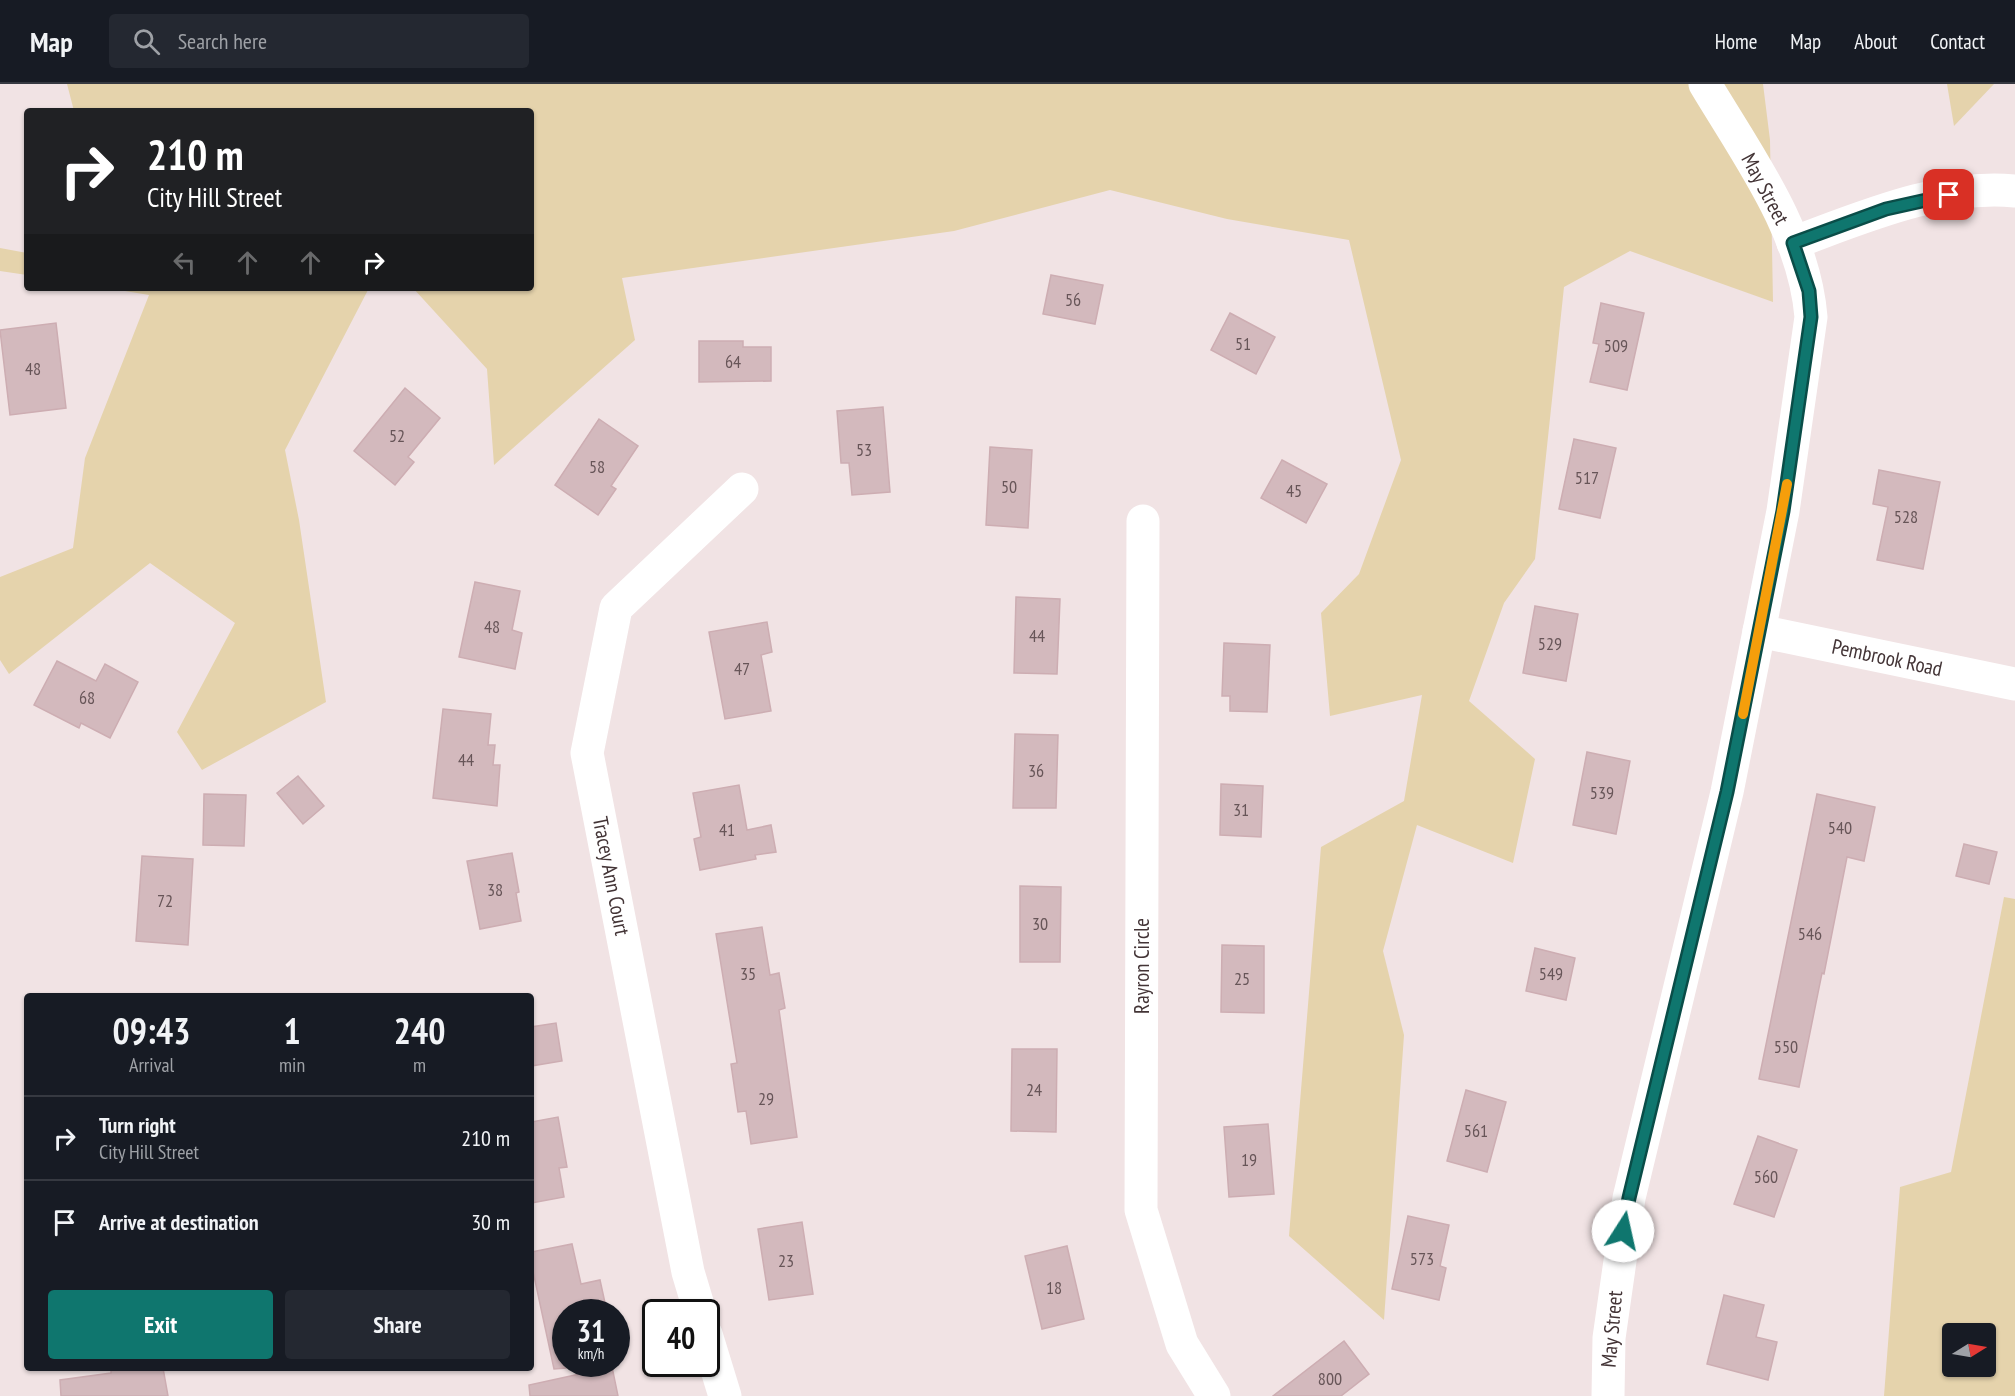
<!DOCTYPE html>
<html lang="en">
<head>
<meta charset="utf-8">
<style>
	body { margin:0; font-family:"PT Sans Narrow",sans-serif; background:#242831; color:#f1f3f6; height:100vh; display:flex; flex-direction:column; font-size:22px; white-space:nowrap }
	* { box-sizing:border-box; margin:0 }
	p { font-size:20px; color:#9ea1a6 }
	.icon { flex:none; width:33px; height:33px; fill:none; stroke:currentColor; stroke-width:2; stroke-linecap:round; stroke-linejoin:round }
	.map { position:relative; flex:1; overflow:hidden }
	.panel { position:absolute; left:24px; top:909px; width:510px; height:378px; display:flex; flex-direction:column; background:#171b24; border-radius:6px; box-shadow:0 2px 4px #0004 }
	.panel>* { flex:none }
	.hud { position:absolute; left:24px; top:24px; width:510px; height:183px; border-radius:6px; box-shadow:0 2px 4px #0004; background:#202124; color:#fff; overflow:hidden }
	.needle { width:39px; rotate:79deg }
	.fabs { position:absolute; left:1942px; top:1239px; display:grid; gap:12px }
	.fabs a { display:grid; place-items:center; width:54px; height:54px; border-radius:6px; background:#171b24; box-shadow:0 2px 4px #0004; font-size:30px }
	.speed { position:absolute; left:552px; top:1215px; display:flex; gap:12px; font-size:30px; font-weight:700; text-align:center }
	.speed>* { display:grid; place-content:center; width:78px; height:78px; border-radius:50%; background:#171b24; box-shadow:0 2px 4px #0004; line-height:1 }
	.speed small { font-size:15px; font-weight:400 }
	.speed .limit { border:3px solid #111; border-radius:9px; background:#fff; color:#111 }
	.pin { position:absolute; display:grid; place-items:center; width:51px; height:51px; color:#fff; margin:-26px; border-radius:12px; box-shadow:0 3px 9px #0006 }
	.me { position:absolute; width:66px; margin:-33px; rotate:10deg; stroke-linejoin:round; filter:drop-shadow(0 0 4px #0008) }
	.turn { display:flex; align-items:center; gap:21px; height:126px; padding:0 24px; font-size:27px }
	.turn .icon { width:78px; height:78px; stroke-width:2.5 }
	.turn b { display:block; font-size:42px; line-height:51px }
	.lanes { display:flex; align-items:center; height:57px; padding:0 24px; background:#0003; justify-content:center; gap:30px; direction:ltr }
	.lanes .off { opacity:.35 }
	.eta { display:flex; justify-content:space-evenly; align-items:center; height:102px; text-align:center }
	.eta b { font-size:36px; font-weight:800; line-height:42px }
	.primary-button { display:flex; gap:12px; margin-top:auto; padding:12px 24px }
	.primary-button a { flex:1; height:69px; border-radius:6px; background:#0f766e; color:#fff; font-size:24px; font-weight:800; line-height:69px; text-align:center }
	.primary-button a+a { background:#242831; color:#f1f3f6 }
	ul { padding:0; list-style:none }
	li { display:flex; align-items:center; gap:18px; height:84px; padding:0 24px; border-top:2px solid #363941 }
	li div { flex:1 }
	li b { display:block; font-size:22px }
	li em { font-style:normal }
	header { display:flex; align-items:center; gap:36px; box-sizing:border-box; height:84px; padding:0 30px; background:#171b24; border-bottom:2px solid #363941 }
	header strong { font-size:28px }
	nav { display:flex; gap:33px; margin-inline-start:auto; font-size:21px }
	.search { width:420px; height:54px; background:#242831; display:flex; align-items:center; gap:15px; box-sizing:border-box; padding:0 21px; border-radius:6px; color:#9ea1a6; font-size:22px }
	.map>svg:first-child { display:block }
</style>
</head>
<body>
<header>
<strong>Map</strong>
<div class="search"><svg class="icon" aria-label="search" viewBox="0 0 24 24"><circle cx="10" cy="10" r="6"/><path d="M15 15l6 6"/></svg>Search here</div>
<nav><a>Home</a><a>Map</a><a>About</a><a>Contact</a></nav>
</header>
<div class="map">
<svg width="2015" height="1312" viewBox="0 0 2015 1312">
	<rect width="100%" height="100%" fill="#f1e3e4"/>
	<!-- green -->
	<g fill="#e5d3ac" fill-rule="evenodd">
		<path d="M67 0H1763L1770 56 1773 218 1630 167 1564 203 1535 475 1504 519 1469 617 1535 675 1513 779 1417 741 1383 867 1404 951 1384 1236 1289 1152 1321 763 1404 717 1422 611 1330 632 1321 529 1359 490 1401 376 1349 156 1227 135 1110 106 954 147 622 194 635 256 494 381 487 285 413 204H531V27H74Z"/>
		<path d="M1947 0H1994L1954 42Z"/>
		<path d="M0 164 27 169V191L0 187Z"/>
		<path d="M107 204H369L285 366 299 436 326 618 202 686 177 648 235 539 150 479 9 590 0 576V493L73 464 85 374 149 211Z"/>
		<path d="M2004 813 2015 815V1312H1884L1900 1103 1951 1088ZM1953 1250H1986V1282H1953Z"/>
	</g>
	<!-- building -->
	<g fill="#d3b9bd" stroke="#cdadb2" stroke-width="1.5">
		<path d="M1051 191 1103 201 1095 240 1043 230Z"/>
		<path d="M1601 219 1644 229 1627 306 1590 298 1599 260 1593 259Z"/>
		<path d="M1230 229 1275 253 1256 290 1211 266Z"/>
		<path d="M56 239 66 324 10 331 0 246Z"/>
		<path d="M699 257H743V263H771V297L699 298Z"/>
		<path d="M405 304 440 334 408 373 414 378 395 401 354 367Z"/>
		<path d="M883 323 890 408 852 411 849 379H841L837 327Z"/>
		<path d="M599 335 638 362 611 402 616 405 598 431 555 401Z"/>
		<path d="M1574 355 1616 364 1600 434 1559 425Z"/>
		<path d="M990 363 1032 366 1028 444 986 441Z"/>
		<path d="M1282 376 1327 400 1306 439 1261 414Z"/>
		<path d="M1879 386 1940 398 1923 485 1877 476 1888 423 1873 420Z"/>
		<path d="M475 498 520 507 512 546 522 549 515 585 459 573Z"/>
		<path d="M1016 513 1060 515 1057 590 1014 589Z"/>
		<path d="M1535 522 1578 530 1566 597 1523 589Z"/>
		<path d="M767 538 772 568 761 571 771 627 725 635 709 548Z"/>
		<path d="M1224 559 1270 561 1267 628 1230 627V612H1222Z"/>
		<path d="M57 577 96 597 105 580 138 598 110 654 81 639 79 644 34 621Z"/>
		<path d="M443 625 491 630 488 661H495L493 681H500L497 722 433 714Z"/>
		<path d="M1015 650 1058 651 1056 724H1013Z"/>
		<path d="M1587 668 1630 677 1616 750 1573 741Z"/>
		<path d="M298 692 324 722 303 740 277 709Z"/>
		<path d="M1221 700 1263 702 1261 753 1220 751Z"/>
		<path d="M739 701 747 746 771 741 776 768 755 771 756 775 700 786 694 755 701 753 693 709Z"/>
		<path d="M204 710 246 711 244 762 203 761Z"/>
		<path d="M1817 710 1875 723 1864 777 1847 773 1824 890 1822 889 1799 1003 1759 995Z"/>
		<path d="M1964 760 1997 768 1989 800 1956 792Z"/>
		<path d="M512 769 519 808 516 809 521 837 480 845 467 777Z"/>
		<path d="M142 772 193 775 188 861 136 857Z"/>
		<path d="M1020 802 1061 803 1060 878H1020Z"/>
		<path d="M762 843 770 891 779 889 785 924 779 926 797 1053 751 1060 746 1027 738 1028 731 980 737 979 716 850Z"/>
		<path d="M1222 861 1264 862V929L1221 928Z"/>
		<path d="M1535 864 1575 874 1566 916 1526 907Z"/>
		<path d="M556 939 562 977 531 982V943Z"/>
		<path d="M1012 965H1057L1056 1048 1011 1047Z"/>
		<path d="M1466 1006 1506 1018 1487 1088 1447 1077Z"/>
		<path d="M558 1033 567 1083 559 1084 564 1113 531 1119V1038Z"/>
		<path d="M1268 1040 1274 1110 1229 1113 1224 1043Z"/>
		<path d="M1758 1052 1797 1066 1774 1133 1734 1120Z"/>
		<path d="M1408 1132 1449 1141 1440 1182 1446 1184 1439 1216 1392 1205Z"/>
		<path d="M802 1138 813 1210 769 1216 758 1145Z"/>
		<path d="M572 1160 581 1200 600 1196 607 1228H566V1284L554 1285 531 1178V1168Z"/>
		<path d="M1067 1162 1084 1235 1042 1245 1025 1172Z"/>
		<path d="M1724 1211 1764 1221 1756 1253 1777 1258 1768 1296 1707 1280Z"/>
		<path d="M1344 1257 1369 1290 1341 1312H1273Z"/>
		<path d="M612 1283 618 1312H530L529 1301Z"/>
		<path d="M111 1284H163L168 1312H61L60 1296 111 1289Z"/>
	</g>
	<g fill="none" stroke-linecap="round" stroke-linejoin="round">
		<!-- minor -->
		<g stroke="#fff" stroke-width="33">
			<path d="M1793 159C1864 133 1938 100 2015 107"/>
			<path d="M1143 437 1141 1126 1182 1260 1214 1312"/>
			<path d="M1759 547 2015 600"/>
			<path d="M700 1228 688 1188 587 669 616 524 742 405"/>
			<path d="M706 1250 725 1312"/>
			<path d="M1608 1312 1609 1254 1629 1114 1727 708 1783 427 1811 233C1804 147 1748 72 1705 0"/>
		</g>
	</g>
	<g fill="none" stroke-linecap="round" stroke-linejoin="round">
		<defs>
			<path id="route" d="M1623 1147 1629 1114 1727 708 1783 427 1811 233 1809 207 1793 159 1886 125 1949 111"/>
		</defs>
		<!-- route casing -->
		<use href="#route" stroke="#0a4d48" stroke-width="15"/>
		<!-- route -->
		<use href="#route" stroke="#0f766e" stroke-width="10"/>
		<!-- slow -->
		<path stroke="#f59e0b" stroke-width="10" d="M1743 630 1787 400"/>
	</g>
	<g text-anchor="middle" stroke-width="4.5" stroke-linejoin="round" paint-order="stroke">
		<!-- number labels -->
		<g font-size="18" fill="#675558">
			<text x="1073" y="222">56</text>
			<text x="1243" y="266">51</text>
			<text x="1616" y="268">509</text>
			<text x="733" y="284">64</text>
			<text x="33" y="291">48</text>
			<text x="397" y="358">52</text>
			<text x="864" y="372">53</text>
			<text x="597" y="389">58</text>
			<text x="1587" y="400">517</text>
			<text x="1009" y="409">50</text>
			<text x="1294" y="413">45</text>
			<text x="1906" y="439">528</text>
			<text x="492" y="549">48</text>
			<text x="1037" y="558">44</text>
			<text x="1550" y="566">529</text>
			<text x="742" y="591">47</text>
			<text x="87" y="620">68</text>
			<text x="466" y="682">44</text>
			<text x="1036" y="693">36</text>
			<text x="1602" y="715">539</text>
			<text x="1241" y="732">31</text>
			<text x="1840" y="750">540</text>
			<text x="727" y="752">41</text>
			<text x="495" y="812">38</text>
			<text x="165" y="823">72</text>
			<text x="1040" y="846">30</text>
			<text x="1810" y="856">546</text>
			<text x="748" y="896">35</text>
			<text x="1551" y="896">549</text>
			<text x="1242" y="901">25</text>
			<text x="1786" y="969">550</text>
			<text x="1034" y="1012">24</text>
			<text x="766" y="1021">29</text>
			<text x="1476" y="1053">561</text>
			<text x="1249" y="1082">19</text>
			<text x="1766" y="1099">560</text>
			<text x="1422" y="1181">573</text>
			<text x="786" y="1183">23</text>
			<text x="1054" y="1210">18</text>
			<text x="1330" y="1301">800</text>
		</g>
		<!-- street labels -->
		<g font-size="21" fill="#433436" stroke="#fff">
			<text transform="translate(1765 105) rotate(62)" y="7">May Street</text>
			<text transform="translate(1887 574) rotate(12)" y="7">Pembrook Road</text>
			<text transform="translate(611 792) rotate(79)" y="7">Tracey Ann Court</text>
			<text transform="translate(1142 882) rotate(-90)" y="7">Rayron Circle</text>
			<text transform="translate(1612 1245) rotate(-85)" y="7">May Street</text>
		</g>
	</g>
</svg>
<div class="fabs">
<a><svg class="needle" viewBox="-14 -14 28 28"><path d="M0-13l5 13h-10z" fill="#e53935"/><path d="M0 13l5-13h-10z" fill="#9ea1a6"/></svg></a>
</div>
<div class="speed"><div>31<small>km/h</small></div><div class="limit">40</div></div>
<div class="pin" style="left:1949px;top:111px;background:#d93025"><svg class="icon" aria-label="arrive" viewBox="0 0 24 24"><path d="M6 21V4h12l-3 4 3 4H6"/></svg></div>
<svg class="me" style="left:1623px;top:1147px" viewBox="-20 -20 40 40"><circle r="19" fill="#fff"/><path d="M0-13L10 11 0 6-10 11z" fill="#0f766e"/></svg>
<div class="hud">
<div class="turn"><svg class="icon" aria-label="right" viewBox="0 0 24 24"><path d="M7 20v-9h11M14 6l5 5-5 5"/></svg><div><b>210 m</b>City Hill Street</div></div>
<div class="lanes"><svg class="icon off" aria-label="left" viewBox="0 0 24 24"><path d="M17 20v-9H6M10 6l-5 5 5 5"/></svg><svg class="icon off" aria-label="ahead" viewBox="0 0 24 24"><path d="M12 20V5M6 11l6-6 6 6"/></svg><svg class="icon off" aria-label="ahead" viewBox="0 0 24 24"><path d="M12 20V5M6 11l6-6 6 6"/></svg><svg class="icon" aria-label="right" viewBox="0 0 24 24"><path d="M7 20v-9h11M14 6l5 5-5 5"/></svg></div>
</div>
<section class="panel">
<div class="eta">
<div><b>09:43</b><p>Arrival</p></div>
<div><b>1</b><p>min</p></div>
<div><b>240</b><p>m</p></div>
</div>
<ul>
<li><svg class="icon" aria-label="right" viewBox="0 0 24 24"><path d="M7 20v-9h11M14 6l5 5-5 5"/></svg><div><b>Turn right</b><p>City Hill Street</p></div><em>210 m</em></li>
<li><svg class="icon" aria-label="arrive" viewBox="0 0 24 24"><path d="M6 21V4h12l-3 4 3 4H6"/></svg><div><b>Arrive at destination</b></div><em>30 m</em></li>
</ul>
<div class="primary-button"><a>Exit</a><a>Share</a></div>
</section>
</div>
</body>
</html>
